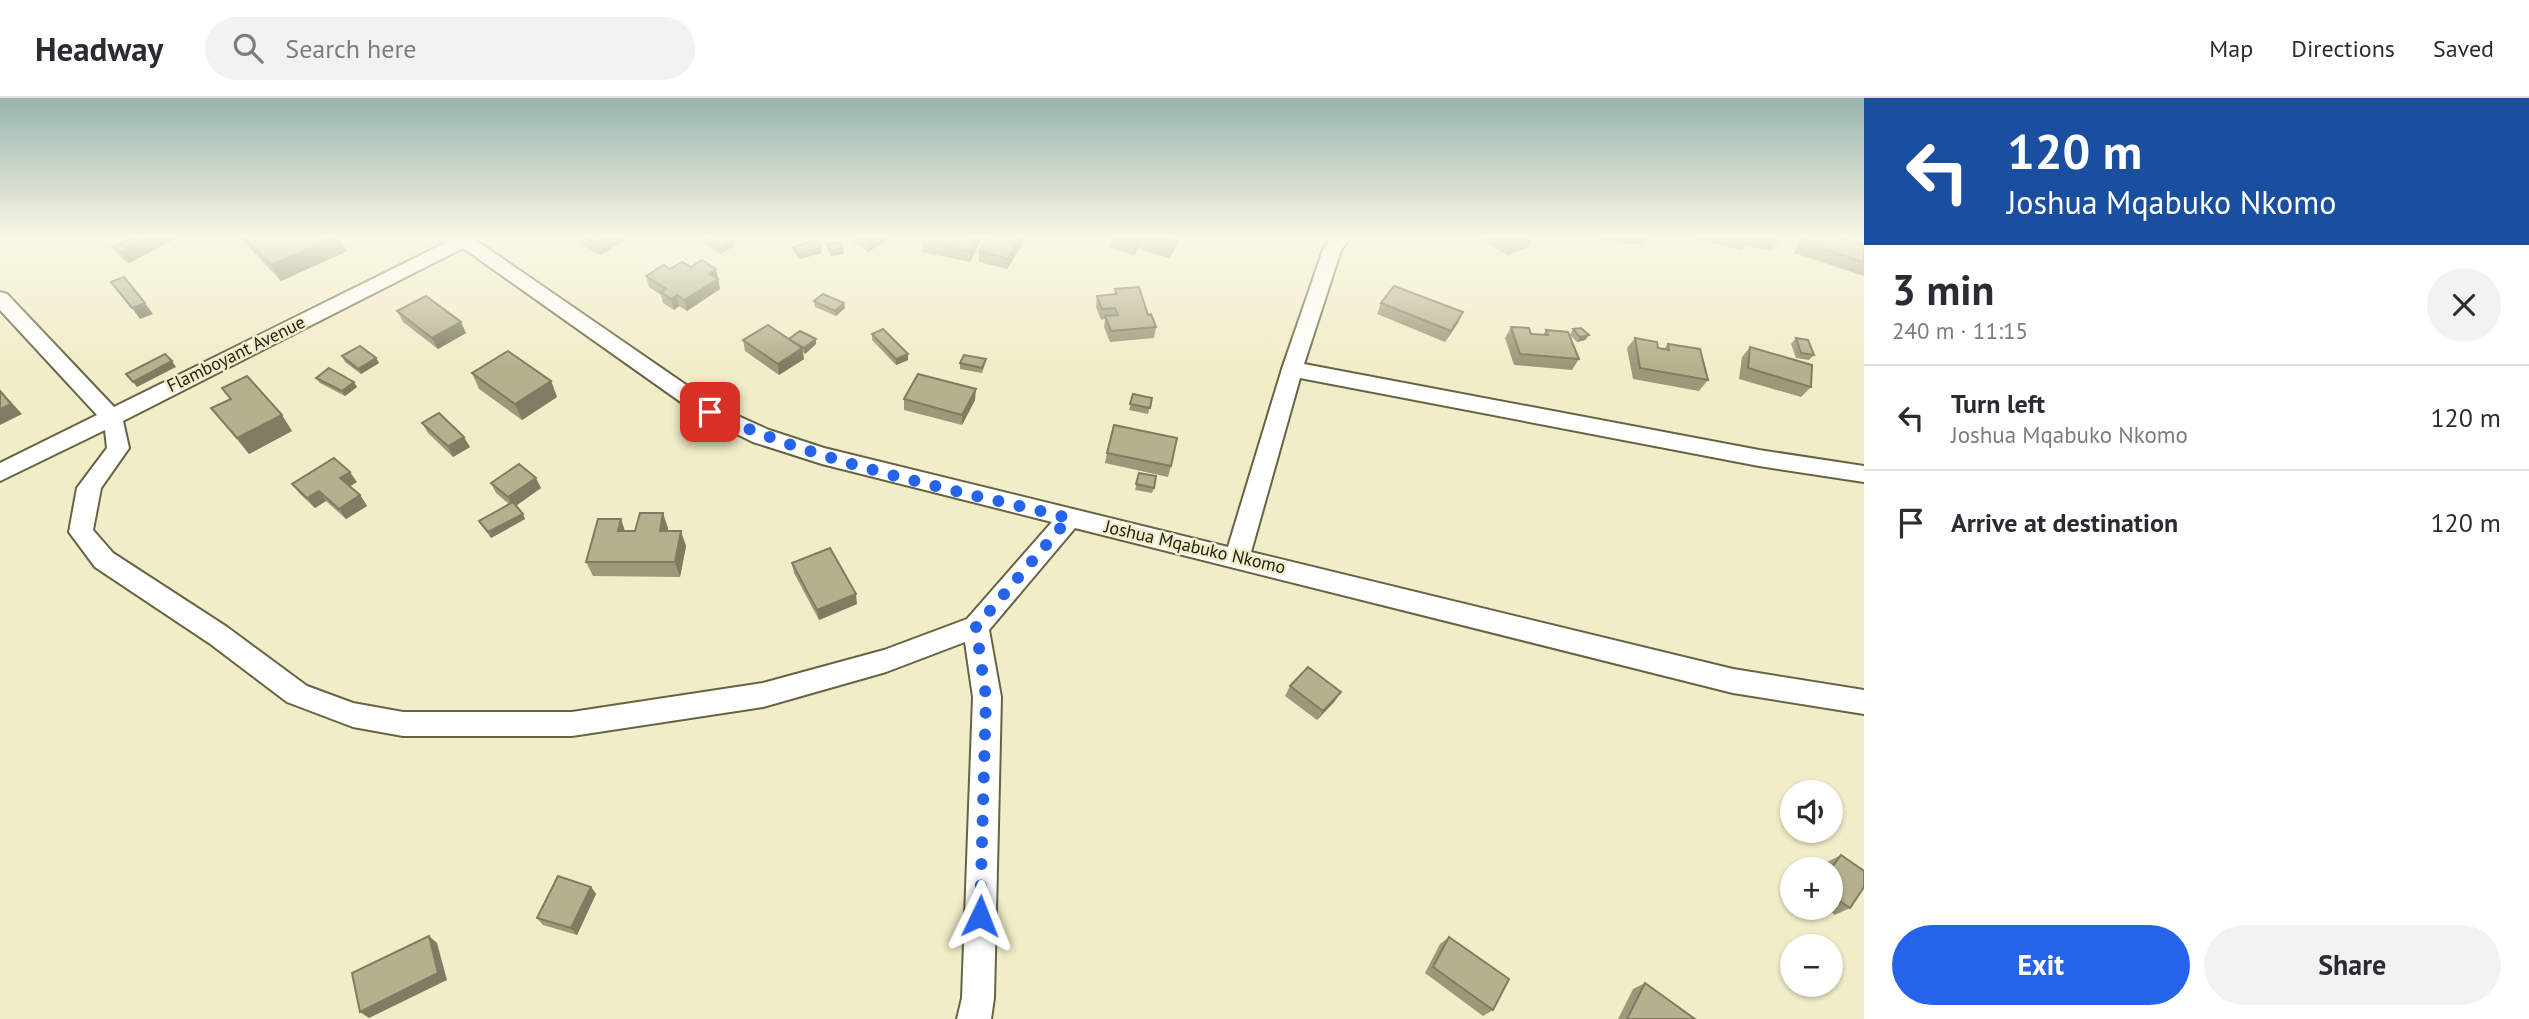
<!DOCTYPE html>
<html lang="en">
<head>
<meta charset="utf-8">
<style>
	body { margin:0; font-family:"PT Sans",sans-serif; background:#f2f2f3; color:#2b2b33; height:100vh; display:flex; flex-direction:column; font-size:26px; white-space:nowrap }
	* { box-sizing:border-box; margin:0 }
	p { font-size:23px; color:#7c7c81 }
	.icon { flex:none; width:38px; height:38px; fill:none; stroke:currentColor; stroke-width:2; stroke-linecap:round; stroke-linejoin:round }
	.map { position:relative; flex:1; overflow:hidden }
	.panel { display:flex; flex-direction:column; background:#fff; width:665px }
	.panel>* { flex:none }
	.hud { background:#1a4fa0; color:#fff; overflow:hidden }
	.tools { position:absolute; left:1780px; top:682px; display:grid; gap:14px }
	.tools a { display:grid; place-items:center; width:63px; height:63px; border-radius:50%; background:#fff; box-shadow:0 2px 5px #0004; font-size:35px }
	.pin { position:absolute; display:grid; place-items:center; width:60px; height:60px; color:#fff; margin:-30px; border-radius:14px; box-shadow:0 4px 10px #0006 }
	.me { position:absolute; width:77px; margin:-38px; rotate:2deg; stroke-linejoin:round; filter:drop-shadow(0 0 5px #0008) }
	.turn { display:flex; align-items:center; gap:24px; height:147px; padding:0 28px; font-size:32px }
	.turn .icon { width:91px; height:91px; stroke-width:2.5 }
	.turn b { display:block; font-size:49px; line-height:60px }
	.round { display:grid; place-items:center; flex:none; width:74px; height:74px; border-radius:37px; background:#f2f2f3 }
	.headline { display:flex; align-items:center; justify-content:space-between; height:119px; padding:0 28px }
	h1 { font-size:42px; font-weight:700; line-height:52px }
	.cta { display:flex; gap:14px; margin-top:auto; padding:14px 28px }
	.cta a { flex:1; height:80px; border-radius:42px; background:#2563eb; color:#fff; font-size:28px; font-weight:700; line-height:80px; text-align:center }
	.cta a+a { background:#f2f2f3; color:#2b2b33 }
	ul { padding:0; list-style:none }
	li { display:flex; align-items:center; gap:21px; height:105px; padding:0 28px; border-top:2px solid #e1e1e2 }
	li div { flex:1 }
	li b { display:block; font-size:26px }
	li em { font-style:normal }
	header { display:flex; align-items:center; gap:42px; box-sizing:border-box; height:98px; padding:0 35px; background:#fff; border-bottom:2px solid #e1e1e2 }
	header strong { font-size:33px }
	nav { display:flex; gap:38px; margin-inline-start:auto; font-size:24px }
	.search { width:490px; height:63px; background:#f2f2f3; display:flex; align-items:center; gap:18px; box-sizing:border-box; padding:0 24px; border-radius:38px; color:#7c7c81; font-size:26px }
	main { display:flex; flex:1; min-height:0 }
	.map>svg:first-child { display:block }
</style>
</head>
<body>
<header>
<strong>Headway</strong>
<div class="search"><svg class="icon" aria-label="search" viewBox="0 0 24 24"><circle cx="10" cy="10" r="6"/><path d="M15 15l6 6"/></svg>Search here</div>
<nav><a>Map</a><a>Directions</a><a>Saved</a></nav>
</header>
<main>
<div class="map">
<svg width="1864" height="921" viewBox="0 0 1864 921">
	<rect width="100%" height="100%" fill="#f1edc8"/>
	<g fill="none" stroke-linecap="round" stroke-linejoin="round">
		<defs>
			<path id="minor" d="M448 138H482L477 143 718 309 769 332 824 350 1228 449 1282 271 1323 152 1333 138H1351L1341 152 1304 266 1759 352 1864 368V384L1759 368 1300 280 1251 454 1733 571 1864 592V616L1733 595 1075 430 989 532 1001 599 994 900 991 921H957L962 900 973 599 965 544 886 574 763 609 572 638H403L353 629 287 604 209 545 95 469 69 434 77 390 107 350 105 332 0 383V365L97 317 0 212V194L7 196 114 309 451 142ZM463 150 702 319 753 344 822 366 1052 424 967 521 884 552 763 585 572 614H403L353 605 307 588 227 529 113 455 93 432 101 390 129 350 123 323Z"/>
		</defs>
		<!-- minor casing -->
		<use href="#minor" stroke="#676343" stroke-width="4"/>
		<!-- minor -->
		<use href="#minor" fill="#fff" fill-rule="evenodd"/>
	</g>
	<!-- wall -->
	<g fill="#9c987a">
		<path d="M135 138H173L175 141 129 165 121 160 113 149Z"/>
		<path d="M238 138H339L347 153 281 183Z"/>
		<path d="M577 138H631L600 157 579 145Z"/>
		<path d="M852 138H894L868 154 853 144Z"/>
		<path d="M983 138 970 164 923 154V143Z"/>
		<path d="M1027 138 1007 171 979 164V153Z"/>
		<path d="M1112 138H1182L1169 160 1138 151 1134 157 1110 150Z"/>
		<path d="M1476 138H1534L1528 149 1507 157Z"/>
		<path d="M1535 138H1553L1552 140 1543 143Z"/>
		<path d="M1597 138H1649L1644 147 1598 142Z"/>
		<path d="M1687 138H1783L1771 153 1744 148 1741 152 1687 139Z"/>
		<path d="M1801 138H1836L1864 147V178L1794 155Z"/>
		<path d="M703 141 733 143 734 148 720 156 705 147Z"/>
		<path d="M793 149 822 155 799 161 794 154Z"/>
		<path d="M691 169 716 171 720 191 687 213 679 208 674 212 663 205 661 197 649 189 646 178 670 171Z"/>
		<path d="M1115 191 1148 217 1156 229 1154 240 1110 244 1104 229 1105 221 1101 222 1096 209 1097 198 1114 196Z"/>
		<path d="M814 203 845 210 836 218 815 209Z"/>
		<path d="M1381 205 1463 214 1445 244 1377 216Z"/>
		<path d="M397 213 466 235 438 251 403 224Z"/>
		<path d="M1511 229 1531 236 1543 237 1546 232 1579 261 1572 272 1514 267 1505 240Z"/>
		<path d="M1573 231 1589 237 1585 242 1577 244 1570 237Z"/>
		<path d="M872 236 908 262 896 267 872 242Z"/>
		<path d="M1635 240 1658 250 1664 251 1668 246 1708 282 1699 293 1633 281 1627 250Z"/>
		<path d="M1796 240 1814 257 1809 262 1796 260 1791 246Z"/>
		<path d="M789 241 816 246 805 256 803 254 804 261 779 277 745 253 743 242Z"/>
		<path d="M1750 249 1811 289 1801 299 1739 281 1742 259Z"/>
		<path d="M342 258 376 260 379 265 361 276 345 264Z"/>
		<path d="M986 261 985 266 982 275 960 271V265Z"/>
		<path d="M472 275 551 283 557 299 522 322 479 291Z"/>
		<path d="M316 280 357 289 345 298 320 285Z"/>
		<path d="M222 290 292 333 249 356 211 310 230 301Z"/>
		<path d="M1133 296 1152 300 1148 316 1129 312Z"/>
		<path d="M904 301 975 302 962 327 904 312Z"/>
		<path d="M422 325 470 349 453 359 428 335Z"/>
		<path d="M1107 355 1171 368 1168 379 1105 365Z"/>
		<path d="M1139 375 1154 390 1152 395 1135 392Z"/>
		<path d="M357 384 350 388 360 397 367 408 346 421 326 403 315 410 300 396 292 386Z"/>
		<path d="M491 385 541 390 516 407 525 421 491 440 479 423 509 406 496 395Z"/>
		<path d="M668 430V433L686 448 680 479 593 478 586 464 625 433Z"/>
		<path d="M792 465 857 506 819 522 794 475Z"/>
		<path d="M1290 588 1335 603 1317 622 1285 598Z"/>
		<path d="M1841 757 1850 810 1835 817 1826 810H1830V772H1822L1827 764Z"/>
		<path d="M591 789 596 796 577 837 543 827 537 820Z"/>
		<path d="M1449 839 1493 912 1483 918 1425 875 1440 846Z"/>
		<path d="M1645 885 1695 921H1618L1633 891Z"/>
	</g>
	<!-- shaded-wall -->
	<g fill="#7f7c63">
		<path d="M152 138H173L175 141 129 165 121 154Z"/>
		<path d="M337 138H339L347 153 281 183 271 167Z"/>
		<path d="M611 138H631L600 157 597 146Z"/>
		<path d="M876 138H894L868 154 867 143Z"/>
		<path d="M978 138H983L970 164V153Z"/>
		<path d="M1021 138H1027L1007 171 1008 161Z"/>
		<path d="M1139 138H1140L1138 151 1134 157 1137 141Z"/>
		<path d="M1176 138H1182L1169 160 1173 144Z"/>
		<path d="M1523 138H1534L1528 149 1507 157 1516 141Z"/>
		<path d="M1546 138H1553L1552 140 1543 143Z"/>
		<path d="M733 143 734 148 720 156 719 151Z"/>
		<path d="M821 149 822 155 799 161 798 156Z"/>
		<path d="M843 150 844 156 831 158 830 153Z"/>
		<path d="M716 171 720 191 687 213 684 202 709 176Z"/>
		<path d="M677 197 679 208 674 212 671 201Z"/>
		<path d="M145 205 153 216 140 221 132 210Z"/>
		<path d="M844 205 845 210 836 218 835 213Z"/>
		<path d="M1463 214 1458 225 1445 244 1451 233Z"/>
		<path d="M461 224 466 235 438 251 432 240Z"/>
		<path d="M1589 237 1585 242 1577 244 1580 239Z"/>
		<path d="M816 241V246L805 256 804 250Z"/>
		<path d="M802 250 804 261 779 277 778 266Z"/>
		<path d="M908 256V262L896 267V261Z"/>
		<path d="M376 260 379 265 361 276 358 271Z"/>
		<path d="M172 263 176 269 137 289 133 284Z"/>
		<path d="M551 283 557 299 522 322 515 306Z"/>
		<path d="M354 284 357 289 345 298 342 293Z"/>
		<path d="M976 291 975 302 962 327V317Z"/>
		<path d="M0 292 22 316 0 327Z"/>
		<path d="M282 317 292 333 249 356 237 340Z"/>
		<path d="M464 339 470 349 453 359 448 348Z"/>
		<path d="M350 374 357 384 347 390 340 380Z"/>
		<path d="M536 380 541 390 513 410 508 399Z"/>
		<path d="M319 393 326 403 315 410 307 400Z"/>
		<path d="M360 397 367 408 346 421 339 411Z"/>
		<path d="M663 415 668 430 665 448 660 433Z"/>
		<path d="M523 416 525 421 491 440 488 434Z"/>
		<path d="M621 421 626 436 618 433Z"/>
		<path d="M681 433 686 448 680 479 675 464Z"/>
		<path d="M856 496 857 506 819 522 817 512Z"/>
		<path d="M1341 594 1335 603 1317 622 1323 613Z"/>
		<path d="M591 789 596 796 577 837 571 830Z"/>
		<path d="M429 838 437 845 447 882 369 920 360 914Z"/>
	</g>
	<!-- building -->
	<g fill="#b5b18e" stroke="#7f7c63" stroke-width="2">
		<path d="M135 138H152L121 154 113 149Z"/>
		<path d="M243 138H337L271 167Z"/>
		<path d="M583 138H611L597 146Z"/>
		<path d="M709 138H726L733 143 719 151 703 141Z"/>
		<path d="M860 138H876L867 143Z"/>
		<path d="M926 138H978L970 153 923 143Z"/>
		<path d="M989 138H1021L1008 161 979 153Z"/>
		<path d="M1126 138H1139L1137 141Z"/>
		<path d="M1151 138H1176L1173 144Z"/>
		<path d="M1510 138H1523L1516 141Z"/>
		<path d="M1805 138H1836L1864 147V164L1802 144Z"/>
		<path d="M816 142 821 149 798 156 793 149Z"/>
		<path d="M840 144 843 150 830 153 827 146Z"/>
		<path d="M702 162 716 171 709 176 718 181 684 202 677 197 671 201 661 194 666 191 646 178 664 167 670 171 682 164 691 169Z"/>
		<path d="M124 179 145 205 132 210 111 184Z"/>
		<path d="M1394 188 1463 214 1451 233 1381 205Z"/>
		<path d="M1139 189 1148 217 1151 216 1156 229 1111 233 1105 218 1118 217 1115 210 1102 211 1097 198 1117 196 1115 191Z"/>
		<path d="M823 196 844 205 835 213 814 203Z"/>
		<path d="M426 198 461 224 432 240 397 213Z"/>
		<path d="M768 227 802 250 778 266 743 242Z"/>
		<path d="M1511 229 1529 230 1531 236 1548 237 1546 232 1568 234 1579 261 1520 256Z"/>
		<path d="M1581 230 1589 237 1580 239 1573 231Z"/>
		<path d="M883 231 908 256 896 261 872 236Z"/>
		<path d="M800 233 816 241 804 250 789 241Z"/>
		<path d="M1635 240 1657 244 1658 250 1669 252 1668 246 1700 251 1708 282 1640 270Z"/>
		<path d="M1796 240 1808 242 1814 257 1801 255Z"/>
		<path d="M360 248 376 260 358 271 342 258Z"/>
		<path d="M1750 249 1812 267 1811 289 1748 270Z"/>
		<path d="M508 253 551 283 515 306 472 275Z"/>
		<path d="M165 256 172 263 133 284 126 276Z"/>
		<path d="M964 257 986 261 982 270 960 265Z"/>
		<path d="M329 270 354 284 342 293 316 280Z"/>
		<path d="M918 276 976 291 962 317 904 301Z"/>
		<path d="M247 278 282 317 237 340 211 310 231 301 222 290Z"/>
		<path d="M0 293 11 306 0 311Z"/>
		<path d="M1133 296 1152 300 1150 310 1130 306Z"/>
		<path d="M439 315 464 339 448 348 422 325Z"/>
		<path d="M1114 327 1177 340 1171 368 1107 355Z"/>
		<path d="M334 360 350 374 340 380 360 397 339 411 319 393 307 400 292 386Z"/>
		<path d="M519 366 536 380 508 399 491 385Z"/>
		<path d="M1139 375 1156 378 1154 390 1136 386Z"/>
		<path d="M513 404 523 416 488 434 479 423Z"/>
		<path d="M640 415H663L660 433H681L675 464H586L598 421H621L618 433H635Z"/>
		<path d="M830 450 856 496 817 512 792 465Z"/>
		<path d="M1308 569 1341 594 1323 613 1290 588Z"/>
		<path d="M1841 757 1864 773V789L1850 810 1830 796V772Z"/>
		<path d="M558 778 591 789 571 830 537 820Z"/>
		<path d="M429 838 438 875 360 914 352 875Z"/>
		<path d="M1449 839 1509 881 1493 912 1433 869Z"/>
		<path d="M1645 885 1695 921H1627Z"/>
	</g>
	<!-- sky -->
	<linearGradient id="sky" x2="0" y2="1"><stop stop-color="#98b4ac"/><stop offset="0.52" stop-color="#f9f7e6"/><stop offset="1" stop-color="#f9f7e6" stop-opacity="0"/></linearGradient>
	<rect width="1864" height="267" fill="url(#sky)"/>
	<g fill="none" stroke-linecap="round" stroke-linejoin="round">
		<!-- route -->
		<path stroke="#2563eb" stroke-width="12" stroke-dasharray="0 21.6" d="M710 314C823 367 948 390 1069 420L976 529 986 599 980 818"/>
	</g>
	<g text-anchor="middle" stroke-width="5" stroke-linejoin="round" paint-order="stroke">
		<!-- street labels -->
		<g font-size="18" fill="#232214" stroke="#f1edc8">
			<text transform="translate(236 256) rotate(-26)" y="6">Flamboyant Avenue</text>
			<text transform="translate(1195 449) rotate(13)" y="6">Joshua Mqabuko Nkomo</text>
		</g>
	</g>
</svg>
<div class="tools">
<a><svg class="icon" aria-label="sound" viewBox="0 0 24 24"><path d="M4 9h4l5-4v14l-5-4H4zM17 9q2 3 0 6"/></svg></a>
<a>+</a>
<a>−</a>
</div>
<div class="pin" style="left:710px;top:314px;background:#d93025"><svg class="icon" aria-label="arrive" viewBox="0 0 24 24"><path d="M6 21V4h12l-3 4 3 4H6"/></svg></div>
<svg class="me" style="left:980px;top:818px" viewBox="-20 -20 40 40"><path d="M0-17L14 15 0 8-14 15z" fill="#2563eb" stroke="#fff" stroke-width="4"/></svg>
</div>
<section class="panel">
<div class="hud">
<div class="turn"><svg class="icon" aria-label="left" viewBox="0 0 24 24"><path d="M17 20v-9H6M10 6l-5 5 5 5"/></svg><div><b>120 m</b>Joshua Mqabuko Nkomo</div></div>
</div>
<div class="headline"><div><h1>3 min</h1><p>240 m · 11:15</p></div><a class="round"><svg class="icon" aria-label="close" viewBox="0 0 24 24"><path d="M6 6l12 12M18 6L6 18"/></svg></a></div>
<ul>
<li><svg class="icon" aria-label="left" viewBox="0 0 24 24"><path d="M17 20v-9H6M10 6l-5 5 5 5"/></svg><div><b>Turn left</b><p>Joshua Mqabuko Nkomo</p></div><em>120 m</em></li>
<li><svg class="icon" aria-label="arrive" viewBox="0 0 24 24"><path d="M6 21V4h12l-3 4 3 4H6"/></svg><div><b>Arrive at destination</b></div><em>120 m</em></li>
</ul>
<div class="cta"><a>Exit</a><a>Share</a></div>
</section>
</main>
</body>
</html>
